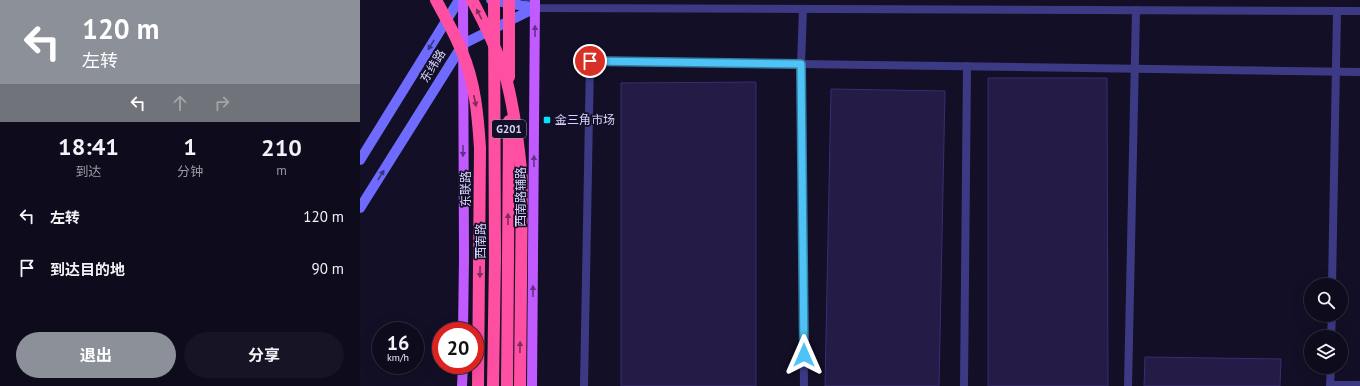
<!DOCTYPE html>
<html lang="zh">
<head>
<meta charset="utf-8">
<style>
	body { margin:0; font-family:"PT Sans","Noto Sans SC",sans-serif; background:#171425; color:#f1f3f6; height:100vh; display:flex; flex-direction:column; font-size:15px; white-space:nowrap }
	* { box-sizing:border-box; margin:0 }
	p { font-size:13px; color:#9b9ba3 }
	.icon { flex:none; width:22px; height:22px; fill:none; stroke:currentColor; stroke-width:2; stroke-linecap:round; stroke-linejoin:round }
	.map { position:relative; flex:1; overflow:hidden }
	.sheet { display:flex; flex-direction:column; background:#0e0b1c; width:360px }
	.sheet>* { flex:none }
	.top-card { background:#8c9099; color:#fff; overflow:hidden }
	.controls { position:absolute; left:944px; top:278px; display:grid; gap:8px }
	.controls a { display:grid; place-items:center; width:44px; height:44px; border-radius:50%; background:#0e0b1c; box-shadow:0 4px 16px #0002,0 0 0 1px #2e2b3b; font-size:20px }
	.speed { position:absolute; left:12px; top:322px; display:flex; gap:8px; font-size:20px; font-weight:700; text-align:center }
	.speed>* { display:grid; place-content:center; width:52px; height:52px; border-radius:50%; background:#0e0b1c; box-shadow:0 4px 16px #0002,0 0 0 1px #2e2b3b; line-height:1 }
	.speed small { font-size:10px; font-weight:400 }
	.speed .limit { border:6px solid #d22; background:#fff; color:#111 }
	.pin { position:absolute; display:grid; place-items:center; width:34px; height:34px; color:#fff; margin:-17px; border:2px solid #fff; border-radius:50%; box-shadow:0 1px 4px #0007 }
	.me { position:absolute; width:44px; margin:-22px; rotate:0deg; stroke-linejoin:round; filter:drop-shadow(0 0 3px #0008) }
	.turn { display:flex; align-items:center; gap:14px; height:84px; padding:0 16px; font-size:18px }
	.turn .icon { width:52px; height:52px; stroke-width:2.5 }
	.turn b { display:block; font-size:28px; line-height:34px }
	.lanes { display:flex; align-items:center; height:38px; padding:0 16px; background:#0003; justify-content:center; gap:20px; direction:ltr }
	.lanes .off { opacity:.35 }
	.eta { display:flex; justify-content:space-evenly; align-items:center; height:68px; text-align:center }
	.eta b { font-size:24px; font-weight:700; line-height:28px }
	.action { display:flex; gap:8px; margin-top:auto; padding:8px 16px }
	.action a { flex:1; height:46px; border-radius:24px; background:#8c9099; color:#fff; font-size:16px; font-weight:700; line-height:46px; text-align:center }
	.action a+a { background:#171425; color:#f1f3f6 }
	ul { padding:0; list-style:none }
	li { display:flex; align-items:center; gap:12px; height:52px; padding:0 16px }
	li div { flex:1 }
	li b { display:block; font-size:15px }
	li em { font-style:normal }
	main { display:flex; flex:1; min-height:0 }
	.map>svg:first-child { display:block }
</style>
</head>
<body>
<main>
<section class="sheet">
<div class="top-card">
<div class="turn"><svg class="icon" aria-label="left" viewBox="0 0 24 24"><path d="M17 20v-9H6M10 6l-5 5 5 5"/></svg><div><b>120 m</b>左转</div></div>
<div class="lanes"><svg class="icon" aria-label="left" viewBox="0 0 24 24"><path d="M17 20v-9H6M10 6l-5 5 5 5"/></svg><svg class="icon off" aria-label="ahead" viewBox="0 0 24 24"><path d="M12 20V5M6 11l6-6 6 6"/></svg><svg class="icon off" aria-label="right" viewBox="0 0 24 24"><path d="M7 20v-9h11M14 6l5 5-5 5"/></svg></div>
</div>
<div class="eta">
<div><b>18:41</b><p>到达</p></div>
<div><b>1</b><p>分钟</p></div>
<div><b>210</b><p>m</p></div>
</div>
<ul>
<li><svg class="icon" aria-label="left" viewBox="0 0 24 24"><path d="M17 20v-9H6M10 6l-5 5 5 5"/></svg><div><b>左转</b></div><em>120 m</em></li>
<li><svg class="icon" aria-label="arrive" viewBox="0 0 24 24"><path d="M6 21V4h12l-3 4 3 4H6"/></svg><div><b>到达目的地</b></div><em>90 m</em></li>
</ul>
<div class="action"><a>退出</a><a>分享</a></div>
</section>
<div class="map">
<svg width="1000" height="386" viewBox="0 0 1000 386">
	<rect width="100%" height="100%" fill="#130f26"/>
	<!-- building -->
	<g fill="#241b47" stroke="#3b2d73">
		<path d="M628 78H747L748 386H628Z"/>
		<path d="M396 82V386H261V83Z"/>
		<path d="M471 89 585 91 579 386H465Z"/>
		<path d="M785 357 921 359 920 386H784Z"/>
	</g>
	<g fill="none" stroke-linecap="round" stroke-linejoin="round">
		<!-- lane -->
		<g stroke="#3d3a85" stroke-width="8">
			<path d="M168 0 175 8 1000 11"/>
			<path d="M443 9 441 64 444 386"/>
			<path d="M972 285 977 11"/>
			<path d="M971 337 972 315"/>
			<path d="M970 385H1000"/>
			<path d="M224 386 230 61 1000 72"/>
			<path d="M604 386 607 66"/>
			<path d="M768 386 776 10"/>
			<path d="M970 386 971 367"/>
		</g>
		<!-- secondary -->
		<g stroke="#6f6bff" stroke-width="10">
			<path d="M131 0 175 8"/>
			<path d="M0 160 99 0"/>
			<path d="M0 208 103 44 175 8"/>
		</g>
		<!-- primary -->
		<g stroke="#c25bff" stroke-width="10">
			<path d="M103 0 104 258 103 331"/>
			<path d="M102 386 103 365"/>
			<path d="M172 386 175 0"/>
		</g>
		<!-- highway -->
		<g stroke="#ff4fa3" stroke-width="12">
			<path d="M133 386 135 258"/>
			<path d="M147 386 148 258"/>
		</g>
		<!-- highway-bridge -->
		<g stroke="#ff4fa3" stroke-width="12">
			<path d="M76 0C85 17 95 34 102 52 115 82 118 116 120 148L118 386"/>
			<path d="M112 0C126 26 139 53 147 82 155 114 159 147 162 180L160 386"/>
			<path d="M134 0 135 258"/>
			<path d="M149 77V0"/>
			<path d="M148 258 149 121"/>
		</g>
	</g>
	<!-- one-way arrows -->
	<defs><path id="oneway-solid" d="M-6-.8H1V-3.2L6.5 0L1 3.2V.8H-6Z"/></defs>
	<g fill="#7d2c5e">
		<use href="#oneway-solid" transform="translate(119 14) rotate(-117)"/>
		<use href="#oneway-solid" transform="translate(115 101) rotate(78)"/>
		<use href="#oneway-solid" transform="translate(148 219) rotate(-90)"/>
		<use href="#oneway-solid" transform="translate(120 272) rotate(91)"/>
		<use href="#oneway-solid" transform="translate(160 347) rotate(-89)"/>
	</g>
	<g fill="#623188">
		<use href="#oneway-solid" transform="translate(175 31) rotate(-90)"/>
		<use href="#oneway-solid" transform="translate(103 151) rotate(90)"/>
		<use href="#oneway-solid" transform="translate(174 161) rotate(-90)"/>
		<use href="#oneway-solid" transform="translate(173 291) rotate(-90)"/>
	</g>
	<g fill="#38347d">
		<use href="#oneway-solid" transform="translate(71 45) rotate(122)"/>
		<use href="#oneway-solid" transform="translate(21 175) rotate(-58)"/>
	</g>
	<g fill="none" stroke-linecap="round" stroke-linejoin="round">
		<defs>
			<path id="route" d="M230 61 441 64 444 355"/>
		</defs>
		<!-- route casing -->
		<use href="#route" stroke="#337fa1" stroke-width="10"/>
		<!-- route -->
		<use href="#route" stroke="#4fc3f7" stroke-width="7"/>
	</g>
	<!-- markers -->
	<rect fill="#00e5ff" stroke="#130f26" stroke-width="1.5" x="183" y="116" width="8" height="8" rx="2"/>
	<g text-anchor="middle" stroke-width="3.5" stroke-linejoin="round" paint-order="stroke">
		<!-- shield labels -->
		<rect fill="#130f26" stroke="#9e99be" stroke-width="1" x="132" y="120" width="34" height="18" rx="3"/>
		<g font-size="11" font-weight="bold" fill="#d9d4ff">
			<text x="149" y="133">G201</text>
		</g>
		<!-- street labels -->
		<g font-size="12" fill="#d9d4ff" stroke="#130f26">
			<text transform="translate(73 66) rotate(-58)" y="4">东纬路</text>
			<text transform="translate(106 189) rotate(-90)" y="4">东联路</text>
			<text transform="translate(161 197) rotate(-90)" y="4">西南路辅路</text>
			<text transform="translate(121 241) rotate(-90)" y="4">西南路</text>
		</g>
		<!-- poi labels -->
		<g font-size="12" fill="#d9d4ff" stroke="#130f26" text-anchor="start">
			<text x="195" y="124">金三角市场</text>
		</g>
	</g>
</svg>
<div class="controls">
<a><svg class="icon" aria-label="search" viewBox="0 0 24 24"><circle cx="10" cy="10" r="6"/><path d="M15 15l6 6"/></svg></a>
<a><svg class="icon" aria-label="layers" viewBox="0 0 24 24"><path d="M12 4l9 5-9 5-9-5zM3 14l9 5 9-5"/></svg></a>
</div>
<div class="speed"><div>16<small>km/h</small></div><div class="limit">20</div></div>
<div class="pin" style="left:230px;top:61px;background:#d93025"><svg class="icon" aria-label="arrive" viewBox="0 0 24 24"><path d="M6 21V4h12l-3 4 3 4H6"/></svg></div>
<svg class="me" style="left:444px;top:355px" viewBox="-20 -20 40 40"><path d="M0-17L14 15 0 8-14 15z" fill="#4fc3f7" stroke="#fff" stroke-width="4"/></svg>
</div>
</main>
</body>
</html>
